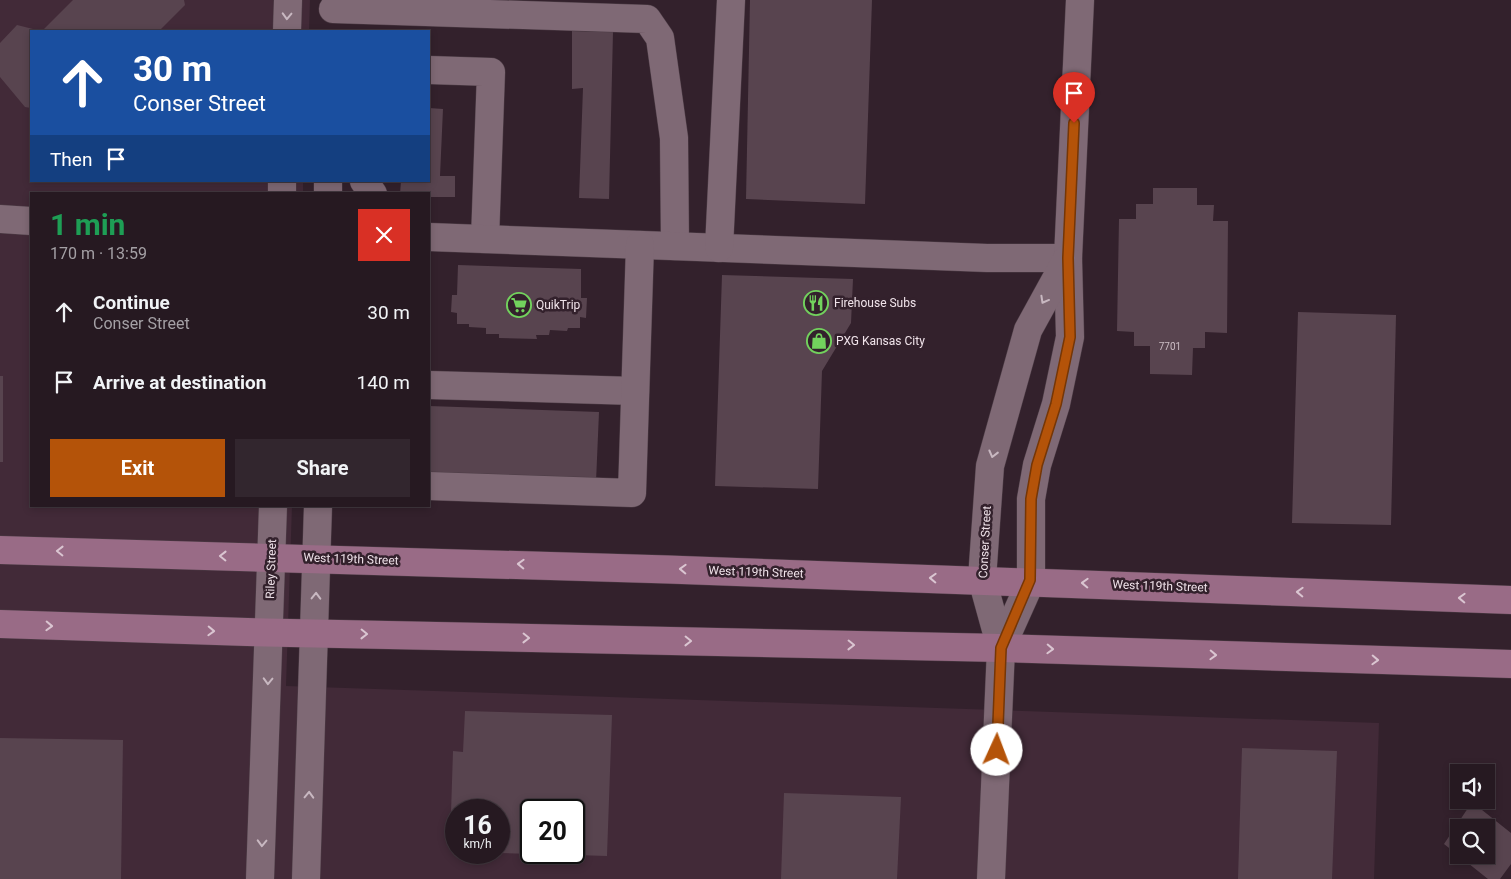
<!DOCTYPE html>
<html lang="en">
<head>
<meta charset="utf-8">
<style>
	body { margin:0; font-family:Roboto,sans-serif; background:#32262e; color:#f1f3f6; height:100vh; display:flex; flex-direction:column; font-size:19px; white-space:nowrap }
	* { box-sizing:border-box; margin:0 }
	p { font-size:16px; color:#a4a0a5 }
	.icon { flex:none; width:28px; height:28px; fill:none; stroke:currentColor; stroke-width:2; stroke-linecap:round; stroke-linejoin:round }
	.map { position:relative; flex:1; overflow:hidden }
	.sheet { position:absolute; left:30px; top:192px; width:400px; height:315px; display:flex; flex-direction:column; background:#261921; border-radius:0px; box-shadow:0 2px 8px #0003,0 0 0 1px #42383f }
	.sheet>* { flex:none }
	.banner { position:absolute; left:30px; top:30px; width:400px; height:152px; border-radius:0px; box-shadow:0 2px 8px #0003,0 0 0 1px #42383f; background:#1a4fa0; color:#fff; overflow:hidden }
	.controls { position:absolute; left:1450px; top:764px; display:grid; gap:10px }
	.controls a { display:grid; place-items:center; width:45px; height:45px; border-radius:0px; background:#261921; box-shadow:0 2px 8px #0003,0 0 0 1px #42383f; font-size:25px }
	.speed { position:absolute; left:445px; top:799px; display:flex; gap:10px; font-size:25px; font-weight:700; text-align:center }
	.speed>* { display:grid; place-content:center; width:65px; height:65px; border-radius:50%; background:#261921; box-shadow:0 2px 8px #0003,0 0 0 1px #42383f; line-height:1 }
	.speed small { font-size:12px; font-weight:400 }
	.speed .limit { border:2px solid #111; border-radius:8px; background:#fff; color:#111 }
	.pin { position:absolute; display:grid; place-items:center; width:42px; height:42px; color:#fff; margin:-51px -21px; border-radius:50% 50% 50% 0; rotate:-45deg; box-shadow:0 0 5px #0007 }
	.pin .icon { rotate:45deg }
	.me { position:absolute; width:55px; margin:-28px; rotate:2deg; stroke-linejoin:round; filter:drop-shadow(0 0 4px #0008) }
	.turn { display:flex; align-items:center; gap:18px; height:105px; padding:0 20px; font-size:22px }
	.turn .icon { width:65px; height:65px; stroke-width:2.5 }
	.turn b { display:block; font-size:35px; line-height:42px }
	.then { display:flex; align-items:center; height:48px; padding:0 20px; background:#0003; gap:10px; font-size:19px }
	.round { display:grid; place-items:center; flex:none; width:52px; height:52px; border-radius:0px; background:#32262e }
	.headline { display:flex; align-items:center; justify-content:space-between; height:85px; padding:0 20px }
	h1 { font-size:30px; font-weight:700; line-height:38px; color:#1e9e55 }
	.cta { display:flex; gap:10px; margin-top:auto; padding:10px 20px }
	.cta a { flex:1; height:58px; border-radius:0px; background:#b45309; color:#fff; font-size:20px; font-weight:700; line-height:58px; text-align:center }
	.cta a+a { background:#32262e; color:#f1f3f6 }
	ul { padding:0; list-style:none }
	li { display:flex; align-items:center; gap:15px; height:70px; padding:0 20px }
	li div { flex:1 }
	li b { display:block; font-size:19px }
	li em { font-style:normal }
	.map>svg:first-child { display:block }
</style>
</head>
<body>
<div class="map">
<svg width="1511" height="879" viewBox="0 0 1511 879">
	<rect width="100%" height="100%" fill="#33212c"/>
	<!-- built -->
	<path fill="#422a38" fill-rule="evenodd" d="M0 0H310L309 31H31V181H303V194H31V506H292L286 686 1379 723 1374 879H0ZM456 810H499V852H456ZM531 810H574V852H531Z"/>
	<!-- building -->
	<g fill="#58444f" fill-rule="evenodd">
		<path d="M73 0H184L185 5 159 31H42Z"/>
		<path d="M750 0H872L865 204 746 199Z"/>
		<path d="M17 25 41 31H31V108L25 107 0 77V43Z"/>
		<path d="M572 31 613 32 609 199 579 198 583 88 572 89Z"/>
		<path d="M429 108 443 109 440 176H455V197H429V194H400L401 181H429Z"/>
		<path d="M1153 188H1197V205H1214L1213 221H1228L1227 333 1205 332V348H1193L1192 375 1150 374V346H1134V332L1117 331 1119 219H1136V204H1153Z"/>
		<path d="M458 265 581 269V298H587L586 318 580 317V328H568L567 331 550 330 549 335H536L537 339 499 338V334H486V328L469 327V324H457V313L451 312 452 295H457Z"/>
		<path d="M722 275 853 279 851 323 822 371 818 489 715 486Z"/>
		<path d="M1298 312 1396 315 1391 525 1292 523Z"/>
		<rect x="0" y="376" width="3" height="86"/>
		<path d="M429 406 599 412 596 482 429 475Z"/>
		<path d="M465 711 612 715 607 856 543 854V852H574V810H531V854L499 853V810H456V813H451L453 751 463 752Z"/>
		<path d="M0 738 123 740 121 879H0Z"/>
		<path d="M1242 748 1337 751 1332 879H1238Z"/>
		<path d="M784 793 901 797 897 879H781Z"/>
		<path d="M1472 802 1511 833V864L1500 879H1488L1444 844ZM1459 828H1486V855H1459Z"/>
	</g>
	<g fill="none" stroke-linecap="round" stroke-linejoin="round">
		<defs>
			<g id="minor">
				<path d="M333 9 647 19 660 38 674 138 675 246"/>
				<path d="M287 31 288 0"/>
				<path d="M429 70 491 72 485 239"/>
				<path d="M364 181 373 194"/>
				<path d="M282 194V181"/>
				<path d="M328 194V181"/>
				<path d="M0 219 31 221"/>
				<path d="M429 237 987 258H1068"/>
				<path d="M719 248 731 0"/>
				<path d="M429 385 635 391"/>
				<path d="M429 486 632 493 640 245"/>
				<path d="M1001 648 1031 581V499L1037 465 1056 404 1070 337 1068 258 1080 0"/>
				<path d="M260 879 273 506"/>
				<path d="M306 879 318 506"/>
				<path d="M991 879 1001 648 982 579 990 466 1028 330 1067 259"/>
			</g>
			<g id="major">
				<path d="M0 550C504 563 1007 580 1511 600"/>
				<path d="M0 624 247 632 1001 648 1511 664"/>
			</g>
		</defs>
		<!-- minor casing -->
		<use href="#minor" stroke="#4e3e47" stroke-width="29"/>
		<!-- major casing -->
		<use href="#major" stroke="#4e3e47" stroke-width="29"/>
		<!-- minor -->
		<use href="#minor" stroke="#7f6975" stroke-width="28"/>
		<!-- major -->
		<use href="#major" stroke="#996b86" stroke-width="28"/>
	</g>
	<!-- one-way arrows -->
	<defs><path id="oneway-chevron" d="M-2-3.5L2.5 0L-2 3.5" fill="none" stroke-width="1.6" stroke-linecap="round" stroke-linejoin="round" transform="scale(1.25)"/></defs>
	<g stroke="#c8b8c1">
		<use href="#oneway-chevron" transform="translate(287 16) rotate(92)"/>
		<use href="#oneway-chevron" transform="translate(1044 300) rotate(119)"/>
		<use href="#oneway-chevron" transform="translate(993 454) rotate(104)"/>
		<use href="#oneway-chevron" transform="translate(316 596) rotate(-89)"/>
		<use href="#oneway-chevron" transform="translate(268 681) rotate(92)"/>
		<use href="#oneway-chevron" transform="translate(309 795) rotate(-88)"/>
		<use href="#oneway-chevron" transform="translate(262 843) rotate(92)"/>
	</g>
	<g stroke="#dac5d1">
		<use href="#oneway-chevron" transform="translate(60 551) rotate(-179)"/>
		<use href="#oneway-chevron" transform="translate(223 556) rotate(-179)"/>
		<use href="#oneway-chevron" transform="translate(521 564) rotate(-178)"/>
		<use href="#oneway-chevron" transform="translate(683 569) rotate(-178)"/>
		<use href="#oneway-chevron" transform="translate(933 578) rotate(-178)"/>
		<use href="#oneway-chevron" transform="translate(1085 583) rotate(-178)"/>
		<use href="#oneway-chevron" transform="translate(1300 592) rotate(-178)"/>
		<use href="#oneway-chevron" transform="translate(1462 598) rotate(-178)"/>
		<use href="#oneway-chevron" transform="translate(49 626) rotate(2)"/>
		<use href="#oneway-chevron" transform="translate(211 631) rotate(2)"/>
		<use href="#oneway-chevron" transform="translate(364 634) rotate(1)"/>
		<use href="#oneway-chevron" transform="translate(526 638) rotate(1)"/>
		<use href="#oneway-chevron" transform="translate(688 641) rotate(1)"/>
		<use href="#oneway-chevron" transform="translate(851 645) rotate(1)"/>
		<use href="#oneway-chevron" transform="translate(1050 649) rotate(2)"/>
		<use href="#oneway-chevron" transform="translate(1213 655) rotate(2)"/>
		<use href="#oneway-chevron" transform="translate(1375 660) rotate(2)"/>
	</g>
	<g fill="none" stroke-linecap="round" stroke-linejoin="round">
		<defs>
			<path id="route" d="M997 750 1001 648 1030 580 1031 499 1037 465 1056 404 1070 337 1068 258 1074 123"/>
		</defs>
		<!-- route casing -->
		<use href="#route" stroke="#753606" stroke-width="12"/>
		<!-- route -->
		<use href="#route" stroke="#b45309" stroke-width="9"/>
	</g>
	<!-- icons -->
	<defs>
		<symbol id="restaurant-ring" viewBox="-11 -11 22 22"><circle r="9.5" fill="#33212c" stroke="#72d25d" stroke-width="1.5"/><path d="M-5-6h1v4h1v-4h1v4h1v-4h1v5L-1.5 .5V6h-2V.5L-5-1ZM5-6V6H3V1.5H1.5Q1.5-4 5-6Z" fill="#72d25d"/></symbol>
		<symbol id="supermarket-ring" viewBox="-11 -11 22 22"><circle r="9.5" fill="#33212c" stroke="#72d25d" stroke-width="1.5"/><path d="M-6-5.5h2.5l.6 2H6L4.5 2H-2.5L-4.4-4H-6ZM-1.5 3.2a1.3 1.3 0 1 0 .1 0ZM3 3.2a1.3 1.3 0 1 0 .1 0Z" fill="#72d25d"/></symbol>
		<symbol id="shop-ring" viewBox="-11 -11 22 22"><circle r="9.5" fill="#33212c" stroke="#72d25d" stroke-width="1.5"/><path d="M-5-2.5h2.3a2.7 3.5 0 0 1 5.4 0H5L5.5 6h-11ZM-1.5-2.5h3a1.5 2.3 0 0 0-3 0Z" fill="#72d25d"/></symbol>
	</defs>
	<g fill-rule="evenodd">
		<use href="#restaurant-ring" x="802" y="289" width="28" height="28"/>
		<use href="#supermarket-ring" x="505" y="291" width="28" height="28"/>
		<use href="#shop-ring" x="805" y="327" width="28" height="28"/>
	</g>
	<g text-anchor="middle" stroke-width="5" stroke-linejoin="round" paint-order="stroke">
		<!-- number labels -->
		<g font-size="10" fill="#cabbc3">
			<text x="1170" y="350">7701</text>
		</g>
		<!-- poi labels -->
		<g font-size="12" fill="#f0e3ea" stroke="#33212c" text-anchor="start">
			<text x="834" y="307">Firehouse Subs</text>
			<text x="536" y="309">QuikTrip</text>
			<text x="836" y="345">PXG Kansas City</text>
		</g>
		<!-- street labels -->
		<g font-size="12" fill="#f0e3ea" stroke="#33212c">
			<text transform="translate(985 542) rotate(-87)" y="4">Conser Street</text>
			<text transform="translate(351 559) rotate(2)" y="4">West 119th Street</text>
			<text transform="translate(271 569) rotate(-88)" y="4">Riley Street</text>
			<text transform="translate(756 572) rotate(2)" y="4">West 119th Street</text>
			<text transform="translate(1160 586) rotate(2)" y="4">West 119th Street</text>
		</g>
	</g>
</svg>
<div class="controls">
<a><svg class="icon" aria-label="sound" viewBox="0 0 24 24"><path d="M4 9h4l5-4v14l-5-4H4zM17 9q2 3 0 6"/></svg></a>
<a><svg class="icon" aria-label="search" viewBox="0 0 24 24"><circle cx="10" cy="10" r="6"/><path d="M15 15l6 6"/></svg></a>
</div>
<div class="speed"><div>16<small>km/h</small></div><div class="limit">20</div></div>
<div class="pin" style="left:1074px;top:123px;background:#d93025"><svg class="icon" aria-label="arrive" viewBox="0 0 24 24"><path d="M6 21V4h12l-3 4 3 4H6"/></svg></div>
<svg class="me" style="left:997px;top:750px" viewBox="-20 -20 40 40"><circle r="19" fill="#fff"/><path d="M0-13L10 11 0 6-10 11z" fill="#b45309"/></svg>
<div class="banner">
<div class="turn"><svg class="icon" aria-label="ahead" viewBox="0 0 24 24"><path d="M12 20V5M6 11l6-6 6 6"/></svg><div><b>30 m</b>Conser Street</div></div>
<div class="then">Then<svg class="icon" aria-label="arrive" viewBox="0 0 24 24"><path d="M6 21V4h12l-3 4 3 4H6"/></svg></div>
</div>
<section class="sheet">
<div class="headline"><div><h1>1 min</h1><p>170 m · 13:59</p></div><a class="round" style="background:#d93025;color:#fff"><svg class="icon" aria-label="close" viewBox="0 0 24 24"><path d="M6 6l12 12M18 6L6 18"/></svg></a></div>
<ul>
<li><svg class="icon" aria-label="ahead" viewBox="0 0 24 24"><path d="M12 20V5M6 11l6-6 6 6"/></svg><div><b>Continue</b><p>Conser Street</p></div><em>30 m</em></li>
<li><svg class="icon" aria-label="arrive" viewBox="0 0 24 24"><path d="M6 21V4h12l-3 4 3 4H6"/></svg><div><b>Arrive at destination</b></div><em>140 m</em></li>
</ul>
<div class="cta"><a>Exit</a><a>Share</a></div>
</section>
</div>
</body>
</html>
